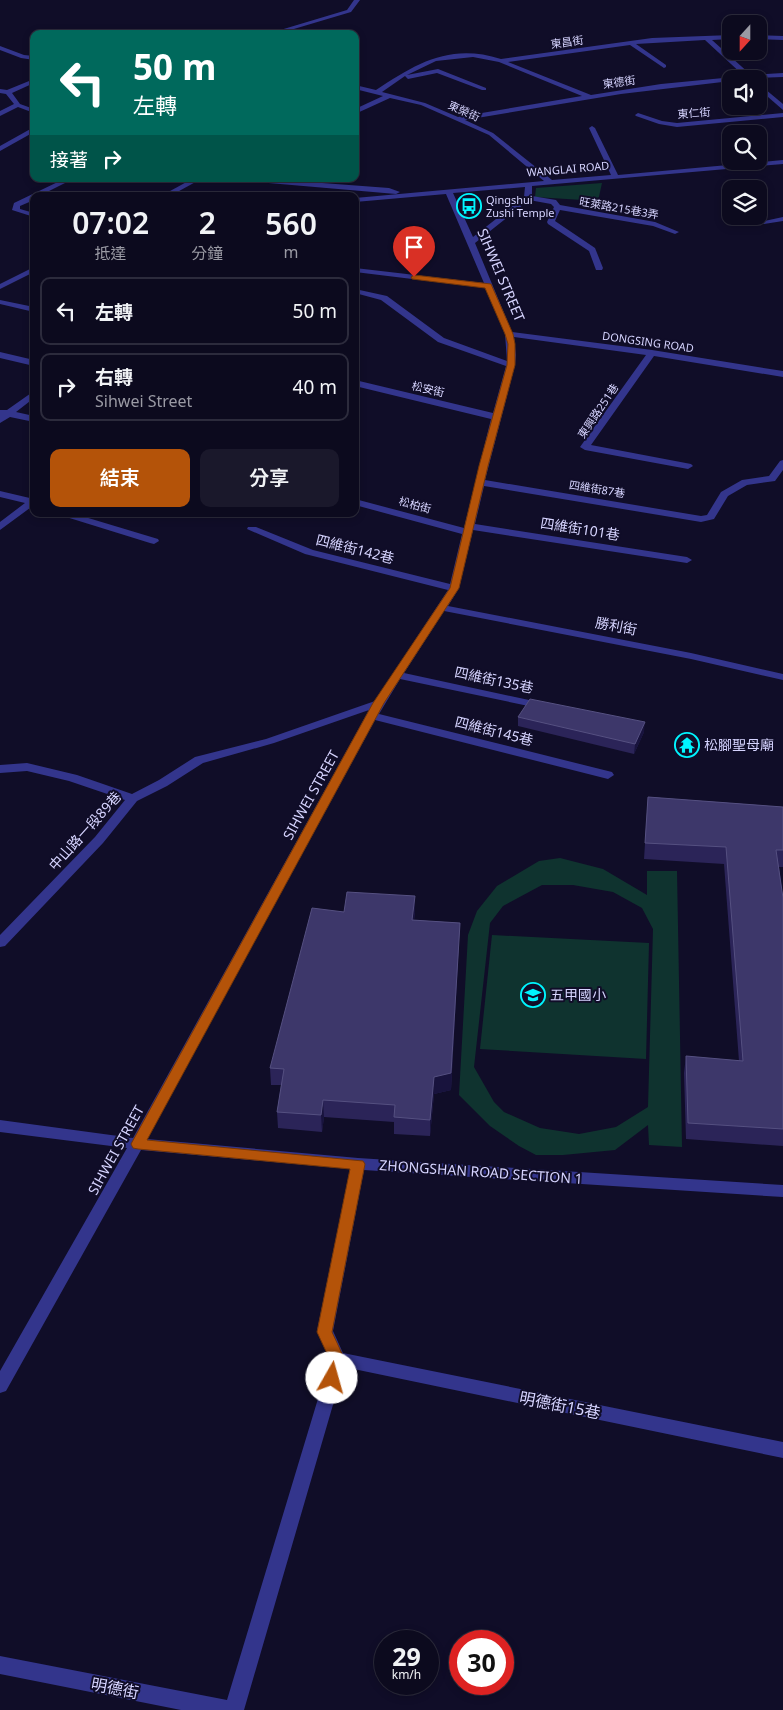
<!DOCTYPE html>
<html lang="zh-TW">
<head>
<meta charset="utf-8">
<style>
	body { margin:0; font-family:"Noto Sans","Noto Sans TC",sans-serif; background:#1a182b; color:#f1f3f6; height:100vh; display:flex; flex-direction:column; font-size:19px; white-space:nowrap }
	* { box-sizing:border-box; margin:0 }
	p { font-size:16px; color:#9a9aa4 }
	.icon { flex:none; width:28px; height:28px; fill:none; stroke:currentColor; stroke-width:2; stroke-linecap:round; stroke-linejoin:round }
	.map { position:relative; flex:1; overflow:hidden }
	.panel { position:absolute; left:30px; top:192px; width:329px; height:325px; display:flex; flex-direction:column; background:#0c0a1e; border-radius:10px; box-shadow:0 2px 8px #0003,0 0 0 1px #2c2b3c }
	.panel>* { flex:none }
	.guide { position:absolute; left:30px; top:30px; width:329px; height:152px; border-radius:10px; box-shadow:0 2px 8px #0003,0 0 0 1px #2c2b3c; background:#00695c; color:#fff; overflow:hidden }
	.needle { width:32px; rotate:201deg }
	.tools { position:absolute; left:722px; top:15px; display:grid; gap:10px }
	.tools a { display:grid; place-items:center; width:45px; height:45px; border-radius:10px; background:#0c0a1e; box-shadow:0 2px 8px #0003,0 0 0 1px #2c2b3c; font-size:25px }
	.speed { position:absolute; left:374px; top:1630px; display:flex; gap:10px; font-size:25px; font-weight:700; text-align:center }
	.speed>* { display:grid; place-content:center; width:65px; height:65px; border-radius:50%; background:#0c0a1e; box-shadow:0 2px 8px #0003,0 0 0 1px #2c2b3c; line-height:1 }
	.speed small { font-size:12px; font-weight:400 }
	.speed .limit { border:8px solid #d22; background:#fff; color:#111 }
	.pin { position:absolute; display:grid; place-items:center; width:42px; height:42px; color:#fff; margin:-51px -21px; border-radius:50% 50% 50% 0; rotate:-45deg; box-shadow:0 0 5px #0007 }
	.pin .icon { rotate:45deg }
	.me { position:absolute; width:55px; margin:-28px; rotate:7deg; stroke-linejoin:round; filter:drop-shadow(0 0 4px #0008) }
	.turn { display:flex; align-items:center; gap:18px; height:105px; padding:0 20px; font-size:22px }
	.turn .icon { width:65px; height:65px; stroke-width:2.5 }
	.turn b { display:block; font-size:35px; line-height:42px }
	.then { display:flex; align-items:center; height:48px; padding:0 20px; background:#0003; gap:10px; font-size:19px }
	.eta { display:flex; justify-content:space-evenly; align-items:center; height:85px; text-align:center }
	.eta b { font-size:30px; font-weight:600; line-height:35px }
	.cta { display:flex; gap:10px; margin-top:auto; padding:10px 20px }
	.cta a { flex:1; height:58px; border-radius:10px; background:#b45309; color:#fff; font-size:20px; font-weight:600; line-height:58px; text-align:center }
	.cta a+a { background:#1a182b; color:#f1f3f6 }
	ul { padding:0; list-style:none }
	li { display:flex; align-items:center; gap:15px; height:68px; margin:0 10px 8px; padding:0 10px; border:2px solid #2c2b3c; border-radius:10px }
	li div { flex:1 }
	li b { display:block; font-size:19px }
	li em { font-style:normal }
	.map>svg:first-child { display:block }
</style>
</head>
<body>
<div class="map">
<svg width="783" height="1710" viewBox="0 0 783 1710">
	<rect width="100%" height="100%" fill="#100d28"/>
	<!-- green -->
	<g fill="#0f332f" fill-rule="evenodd">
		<path d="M602 183 598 201 535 197 536 188Z"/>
		<path d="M560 858 603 869 647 895V871H677L682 1147 649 1145 648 1125 615 1150 563 1155H536L519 1146 490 1126 459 1095 468 935 477 911 497 886 539 861ZM542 885H573L613 892 642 908 653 929 648 1107 616 1127 579 1134 540 1128 504 1112 494 1102 474 1067 490 923 503 906Z"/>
		<path d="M492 935 649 943 646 1059 480 1049Z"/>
	</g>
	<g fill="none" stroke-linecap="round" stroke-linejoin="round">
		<!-- minor -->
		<g fill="#33358c" fill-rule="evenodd">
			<path d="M354 0H360L351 12 277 34H267L347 10Z"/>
			<path d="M731 35V39L712 40 751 75 783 73V77L731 79V81L621 94 465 120 493 133 552 180 611 175 589 128 592 126 595 128 618 175 783 160V164L532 186V196L556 200 560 205 655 222 679 232 675 234 653 226 560 210 555 221 595 248 603 268 602 270H596L589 251 548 224 547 222 554 207 551 204 529 200 475 243 512 332 652 350 783 371V377L654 356 591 445 691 464 693 466 688 469 585 450 580 447 646 355 514 337 516 355 515 365 485 480 701 516 707 515 721 492 742 480 769 476 780 461 783 460V470L775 481 747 485 728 496 714 519 701 522 484 486 475 524 687 557 692 560 687 563 473 530 459 588 448 606 691 653 783 674V680L691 659 444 611 404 673 543 703 549 706 543 709 400 679 379 714 612 772 614 775 608 779 375 720 147 1139 358 1158 783 1185V1197L364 1170 333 1331 343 1353 783 1442V1458L344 1367 244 1710H181L0 1674V1656L227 1700 330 1359 317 1331 350 1169 141 1150 6 1391 0 1393V1371L127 1148 0 1132V1120L133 1138 369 710 274 743 203 763 167 786 137 801 103 843 5 946 0 947V935L95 837 125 800 69 781 27 771 0 773V765L27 763 77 775 132 794 159 780 195 757 266 739 375 701 448 590 305 554 247 529 248 527H256L313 550 450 584 462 534 355 505V499L464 528 491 419 355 386V380L493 413 506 366 438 342 381 300 355 293V289L387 296 444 338 507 361 505 334 486 288 355 272V268L484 283 446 194 355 202V198L544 181 489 135 421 105 390 98 355 114V109L383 96 355 89V85L376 90C417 63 450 43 501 59L652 38ZM705 40 744 76 661 84 591 95 508 62 630 45 664 68 666 67V65L636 44ZM473 57 499 62 582 96 458 117 425 103 382 92 405 76 408 79 437 73 482 90H486V88L438 69 407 75 436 61ZM525 187 524 197 473 237 453 193Z"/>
			<path d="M759 35 783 36V40L759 39Z"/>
			<path d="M0 46 24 55 34 56V60L21 58 0 50Z"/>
			<path d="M34 79V83L12 93 20 104 34 109V113L18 107 0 116V111L14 104 6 94 0 93V89L7 90Z"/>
			<path d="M759 84 783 104V110L759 89Z"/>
			<path d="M638 113 662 121 677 123 783 113V117L677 127 659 124 636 116 635 115Z"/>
			<path d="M34 127V132L0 151V146Z"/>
			<path d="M64 179H73L39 196H34V200L20 206V209L34 213V217L12 210 14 203Z"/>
			<path d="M192 179H201L170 196H161Z"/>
			<path d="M240 179H269L389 188 400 192 396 194 244 181Z"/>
			<path d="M783 217V221L764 224 760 222Z"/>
			<path d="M34 267V272L0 289V284Z"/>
			<path d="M0 300 34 307V312L0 304Z"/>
			<path d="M0 352 34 360V366L0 358Z"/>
			<path d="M34 391V398L16 412 34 416V422L10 417 0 423V410H7Z"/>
			<path d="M0 491 34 499V505L0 530V522L25 503 0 497Z"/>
			<path d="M61 514H75L158 539 159 541 154 544 150 543 63 516Z"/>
		</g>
	</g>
	<!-- wall -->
	<g fill="#2b2458">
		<path d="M518 717 644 732 634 754 518 726Z"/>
		<path d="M648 797 783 807V867H779L783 898V1146L686 1139 684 1073 686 1056 739 1061 724 864 644 859Z"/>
		<path d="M415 912 414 920 460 923 451 1090 434 1094 430 1136 394 1134V1122L324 1117 322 1132 278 1128 277 1112 281 1085H271L270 1068Z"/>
	</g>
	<!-- shaded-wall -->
	<g fill="#18133d">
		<path d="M645 722 644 732 634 754 635 744Z"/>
		<path d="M415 896V912L412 936V920Z"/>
		<path d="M460 923 451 1090 434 1094 430 1136V1120L434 1077Z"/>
		<path d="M323 1100 324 1117 322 1132 321 1115Z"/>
	</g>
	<!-- building -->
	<g fill="#3d376a" stroke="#555081">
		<path d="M530 699 645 722 635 744 518 717Z"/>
		<path d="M648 797 783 807V850H776L783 898V1129L688 1123 686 1056 743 1061 726 847 645 843Z"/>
		<path d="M347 892 415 896 412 920 460 923 451 1073 434 1077 430 1120 394 1117 395 1105 323 1100 321 1115 277 1112 284 1069 270 1068 312 908 344 912Z"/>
	</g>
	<!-- route -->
	<path fill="#b45309" stroke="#753606" d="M414 275 491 284 513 334 515 344V365L488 466 459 588 384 703 147 1140 363 1161 365 1164 332 1332 345 1360 337 1382 332 1384 327 1382 325 1378 330 1360 317 1332 350 1169 138 1149 133 1148 131 1144 373 703 450 588 479 466 507 365 508 344 505 334 485 288 412 279 411 277Z"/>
	<!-- icons -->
	<defs>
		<symbol id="bus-ring" viewBox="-11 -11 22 22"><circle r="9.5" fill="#100d28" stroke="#00f5ff" stroke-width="1.5"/><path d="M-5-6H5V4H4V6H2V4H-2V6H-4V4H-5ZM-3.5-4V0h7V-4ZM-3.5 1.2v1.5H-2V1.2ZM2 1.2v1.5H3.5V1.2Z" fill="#00f5ff"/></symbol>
		<symbol id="temple-ring" viewBox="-11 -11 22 22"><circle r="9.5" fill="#100d28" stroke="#00f5ff" stroke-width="1.5"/><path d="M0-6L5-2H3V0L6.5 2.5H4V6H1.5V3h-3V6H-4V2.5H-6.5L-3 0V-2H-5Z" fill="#00f5ff"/></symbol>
		<symbol id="school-ring" viewBox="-11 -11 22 22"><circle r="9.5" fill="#100d28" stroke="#00f5ff" stroke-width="1.5"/><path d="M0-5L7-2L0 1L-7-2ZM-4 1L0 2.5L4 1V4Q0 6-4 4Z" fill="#00f5ff"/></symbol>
	</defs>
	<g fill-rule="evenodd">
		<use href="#bus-ring" x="455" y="192" width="28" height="28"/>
		<use href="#temple-ring" x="673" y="731" width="28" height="28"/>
		<use href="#school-ring" x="519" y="981" width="28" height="28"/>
	</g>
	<g text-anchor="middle" stroke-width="4" stroke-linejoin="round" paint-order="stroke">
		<!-- far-street labels -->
		<g font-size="11" fill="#d6d4ff" stroke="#100d28">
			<text transform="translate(567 42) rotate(-8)" y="4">東昌街</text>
			<text transform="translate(619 82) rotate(-8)" y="4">東德街</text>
			<text transform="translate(464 111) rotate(24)" y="4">東榮街</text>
			<text transform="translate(694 113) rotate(-4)" y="4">東仁街</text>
			<text transform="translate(568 169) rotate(-5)" y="4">WANGLAI ROAD</text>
			<text transform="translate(619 208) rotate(10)" y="4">旺萊路215巷3弄</text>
			<text transform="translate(648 342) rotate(8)" y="4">DONGSING ROAD</text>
			<text transform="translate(428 389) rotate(13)" y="4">松安街</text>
			<text transform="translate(598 411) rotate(-56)" y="4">東興路251巷</text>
			<text transform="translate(597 489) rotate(9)" y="4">四維街87巷</text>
			<text transform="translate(415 505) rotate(15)" y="4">松柏街</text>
		</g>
		<!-- far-poi labels -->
		<g font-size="11" fill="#d6d4ff" stroke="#100d28" text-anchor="start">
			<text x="486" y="204">Qingshui<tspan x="486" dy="13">Zushi Temple</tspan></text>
		</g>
		<!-- street labels -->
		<g font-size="14" fill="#d6d4ff" stroke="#100d28">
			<text transform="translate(501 275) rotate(67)" y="5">SIHWEI STREET</text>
			<text transform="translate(580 529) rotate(9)" y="5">四維街101巷</text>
			<text transform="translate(355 549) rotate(14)" y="5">四維街142巷</text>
			<text transform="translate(616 626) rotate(11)" y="5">勝利街</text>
			<text transform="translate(494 680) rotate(12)" y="5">四維街135巷</text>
			<text transform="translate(494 731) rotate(14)" y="5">四維街145巷</text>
			<text transform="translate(311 795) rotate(-61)" y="5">SIHWEI STREET</text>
			<text transform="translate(85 831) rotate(-48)" y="5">中山路一段89巷</text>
			<text transform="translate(116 1150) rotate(-61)" y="5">SIHWEI STREET</text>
			<text transform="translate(481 1172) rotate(4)" y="5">ZHONGSHAN ROAD SECTION 1</text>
		</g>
		<!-- poi labels -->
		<g font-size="14" fill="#d6d4ff" stroke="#100d28" text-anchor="start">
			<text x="704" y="750">松腳聖母廟</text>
			<text x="550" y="1000">五甲國小</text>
		</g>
		<!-- near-street labels -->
		<g font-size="16" fill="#d6d4ff" stroke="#100d28">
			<text transform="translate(560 1405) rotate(11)" y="6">明德街15巷</text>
			<text transform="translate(115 1688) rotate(11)" y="6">明德街</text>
		</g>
	</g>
</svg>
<div class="tools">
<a><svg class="needle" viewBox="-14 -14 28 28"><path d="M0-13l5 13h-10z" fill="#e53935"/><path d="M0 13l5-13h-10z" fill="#9a9aa4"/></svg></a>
<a><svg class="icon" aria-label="sound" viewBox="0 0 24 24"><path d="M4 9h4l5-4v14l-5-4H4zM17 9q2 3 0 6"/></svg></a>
<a><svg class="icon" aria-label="search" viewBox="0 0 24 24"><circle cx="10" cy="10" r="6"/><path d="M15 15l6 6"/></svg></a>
<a><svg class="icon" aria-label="layers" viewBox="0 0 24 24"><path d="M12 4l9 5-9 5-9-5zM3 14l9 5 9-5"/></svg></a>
</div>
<div class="speed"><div>29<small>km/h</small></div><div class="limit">30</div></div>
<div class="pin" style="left:414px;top:277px;background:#d93025"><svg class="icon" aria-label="arrive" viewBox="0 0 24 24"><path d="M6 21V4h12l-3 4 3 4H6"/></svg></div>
<svg class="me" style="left:332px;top:1378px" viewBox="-20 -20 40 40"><circle r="19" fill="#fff"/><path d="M0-13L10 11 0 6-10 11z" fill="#b45309"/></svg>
<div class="guide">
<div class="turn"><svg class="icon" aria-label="left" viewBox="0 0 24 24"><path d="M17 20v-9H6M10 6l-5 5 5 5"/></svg><div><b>50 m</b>左轉</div></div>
<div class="then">接著<svg class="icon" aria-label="right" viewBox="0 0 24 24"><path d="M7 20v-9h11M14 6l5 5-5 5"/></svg></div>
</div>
<section class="panel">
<div class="eta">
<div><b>07:02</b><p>抵達</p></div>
<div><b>2</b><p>分鐘</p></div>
<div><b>560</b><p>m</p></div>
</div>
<ul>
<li><svg class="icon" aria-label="left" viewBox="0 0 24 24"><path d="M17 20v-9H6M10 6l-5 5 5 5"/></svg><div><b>左轉</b></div><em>50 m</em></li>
<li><svg class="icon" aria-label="right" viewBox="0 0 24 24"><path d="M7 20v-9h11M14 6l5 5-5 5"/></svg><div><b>右轉</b><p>Sihwei Street</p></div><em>40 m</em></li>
</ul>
<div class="cta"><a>結束</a><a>分享</a></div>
</section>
</div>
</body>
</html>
